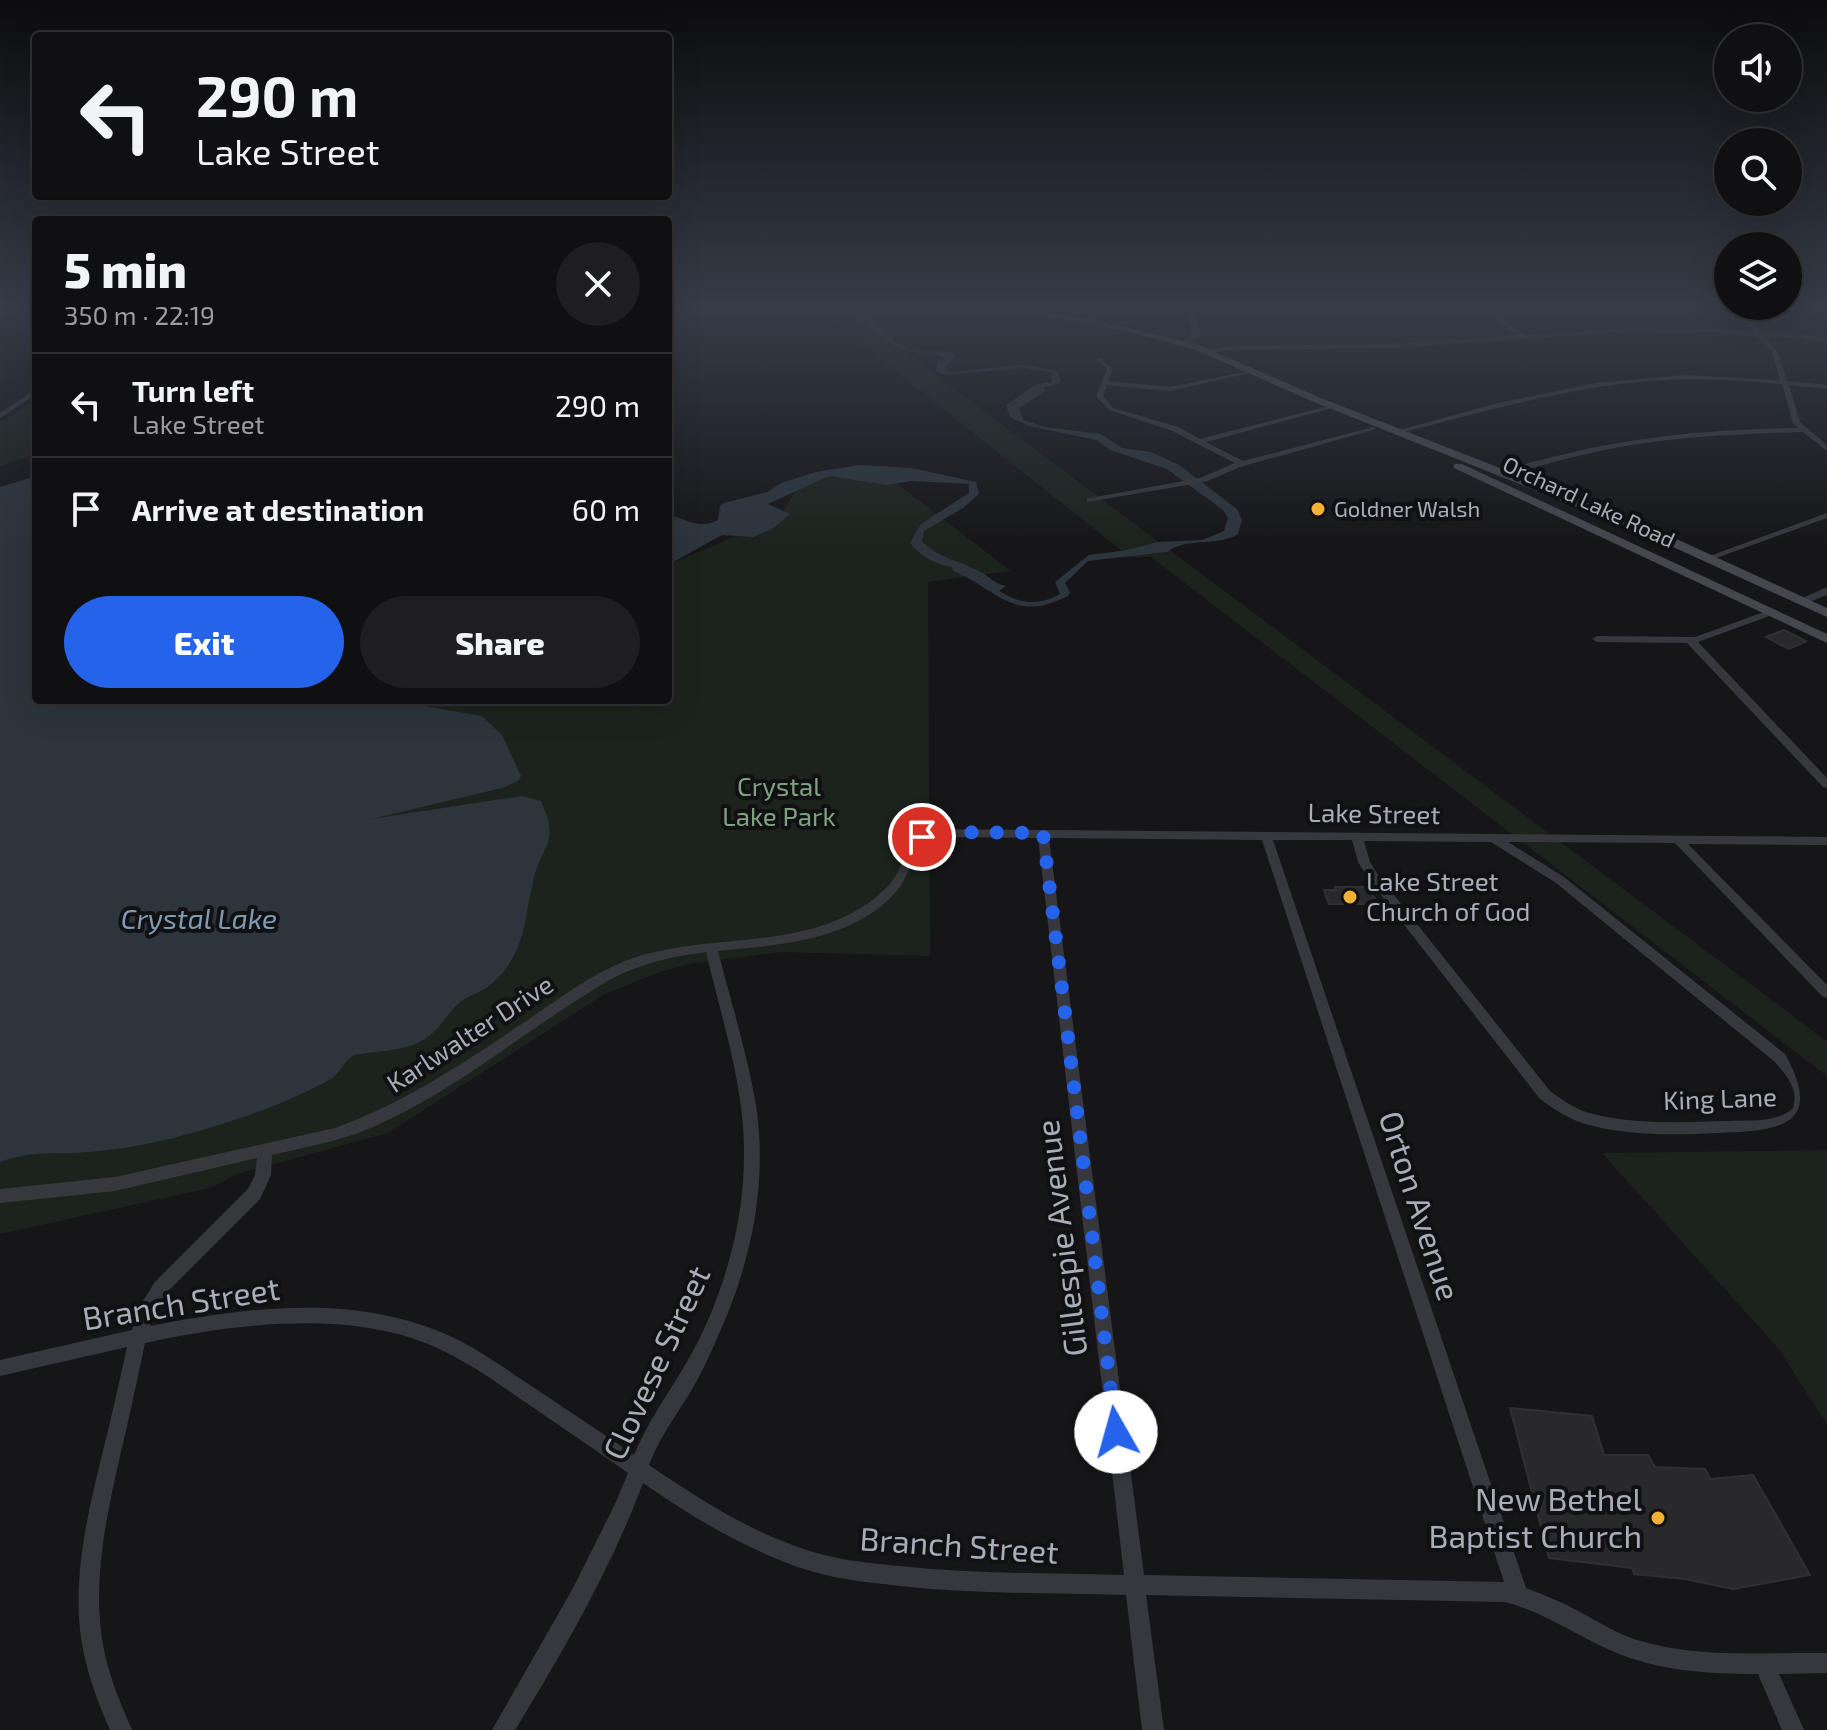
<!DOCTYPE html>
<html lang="en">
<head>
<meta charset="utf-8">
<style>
	body { margin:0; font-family:"Exo 2",sans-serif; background:#1e1e20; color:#f1f3f6; height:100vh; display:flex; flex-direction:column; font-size:30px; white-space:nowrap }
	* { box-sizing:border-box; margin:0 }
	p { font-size:26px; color:#9c9d9f }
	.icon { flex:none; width:44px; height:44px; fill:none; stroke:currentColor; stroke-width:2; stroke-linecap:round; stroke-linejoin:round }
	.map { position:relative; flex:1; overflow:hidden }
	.details { position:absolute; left:32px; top:216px; width:640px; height:488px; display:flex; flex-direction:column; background:#101012; border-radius:8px; box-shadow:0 8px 32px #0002,0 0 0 2px #303032 }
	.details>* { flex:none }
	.banner { position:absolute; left:32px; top:32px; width:640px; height:168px; border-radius:8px; box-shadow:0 8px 32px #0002,0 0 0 2px #303032; background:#101012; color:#f1f3f6; overflow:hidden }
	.buttons { position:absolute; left:1714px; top:24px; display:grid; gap:16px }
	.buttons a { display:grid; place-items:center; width:88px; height:88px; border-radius:50%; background:#101012; box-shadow:0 8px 32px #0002,0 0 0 2px #303032; font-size:40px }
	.pin { position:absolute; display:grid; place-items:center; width:68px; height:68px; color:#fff; margin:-34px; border:4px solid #fff; border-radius:50%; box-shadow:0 2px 8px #0007 }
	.me { position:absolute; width:88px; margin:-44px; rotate:353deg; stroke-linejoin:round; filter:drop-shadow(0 0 6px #0008) }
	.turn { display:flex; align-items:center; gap:28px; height:168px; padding:0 32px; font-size:36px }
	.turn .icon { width:104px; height:104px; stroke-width:2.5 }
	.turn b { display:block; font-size:56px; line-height:68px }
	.round { display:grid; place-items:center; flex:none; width:84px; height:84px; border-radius:42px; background:#1e1e20 }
	.overview { display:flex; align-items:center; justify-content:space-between; height:136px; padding:0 32px }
	h1 { font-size:48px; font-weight:800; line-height:60px }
	.cta { display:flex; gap:16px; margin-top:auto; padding:16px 32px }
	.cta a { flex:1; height:92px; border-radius:48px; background:#2563eb; color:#fff; font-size:32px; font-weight:800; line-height:92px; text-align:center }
	.cta a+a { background:#1e1e20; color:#f1f3f6 }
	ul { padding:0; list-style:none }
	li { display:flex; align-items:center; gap:24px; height:104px; padding:0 32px; border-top:2px solid #303032 }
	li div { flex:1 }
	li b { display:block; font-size:30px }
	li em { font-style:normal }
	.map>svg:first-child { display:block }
</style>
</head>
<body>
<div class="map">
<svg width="1827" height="1730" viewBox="0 0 1827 1730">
	<rect width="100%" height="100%" fill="#161618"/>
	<!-- green -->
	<g fill="#1c231d">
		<path d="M813 306H843L1772 1000 1827 1042V1076L1151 557H1130Z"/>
		<path d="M1020 306H1182L1186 333 1178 334Z"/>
		<path d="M36 399V454L0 466V423Z"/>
		<path d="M875 467 1011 571 928 582 930 956 782 952 689 964 657 973 603 995 388 1133 237 1174 210 1188 0 1234V1152L350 828 367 700H668V561H677L779 518 802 480Z"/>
		<path d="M1827 1150V1424L1778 1348 1602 1153Z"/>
	</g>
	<!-- water -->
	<g fill="#2c353c">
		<path d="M839 306C855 306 890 327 894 342 910 351 922 351 939 351 945 350 950 354 958 354L946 367 949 372 1023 365 1057 371 1061 382 1044 388 1045 391 1019 408 1023 420 1045 427 1101 434 1122 448 1151 452 1179 465 1237 509 1242 520 1238 534C1217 547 1185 537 1167 552L1088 561 1065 583 1070 592 1068 596C1012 624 998 589 953 571L952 567C935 564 921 557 910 543L921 524 969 493V484L912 481 886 485 829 476 768 504 790 514 772 529 753 537 722 535 668 565V514C685 519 699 530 718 520L720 506 724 503 767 492 781 483 816 472 859 465 912 468 976 482 979 494 963 508 924 531 922 541C936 557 960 561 979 571 990 576 992 583 1006 586L999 591C1019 603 1036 607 1060 594L1055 582 1089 555 1127 550 1158 542 1202 540 1224 531 1228 518 1223 510 1167 469 1110 450 1096 440 1029 426 1010 417 1006 405 1035 385 1052 382 1051 372 1024 368 945 375 936 371 938 359 945 362 942 356 900 350Z"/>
		<path d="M36 476V700H390L482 716 502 735 521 776 518 781 502 788 371 819 522 796 541 801C560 844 543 842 533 881 524 922 525 956 490 985 481 993 468 995 459 1003 447 1014 440 1029 425 1039 407 1051 376 1051 354 1055 343 1061 341 1074 329 1080 284 1106 202 1133 151 1143 127 1148 102 1151 78 1153 46 1154 32 1151 0 1162V487Z"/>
	</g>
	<!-- building -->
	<g fill="#29292c" stroke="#303034" stroke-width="2">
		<path d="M1784 630 1806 641 1805 642 1789 649 1766 637Z"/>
		<path d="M1335 887H1367L1379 904H1329L1324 890H1336Z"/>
		<path d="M1510 1408 1592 1416 1604 1455H1648L1655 1467 1705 1469 1710 1479 1753 1475 1810 1575 1733 1589 1685 1579 1634 1574 1632 1568 1549 1558Z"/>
	</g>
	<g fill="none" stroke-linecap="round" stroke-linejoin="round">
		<!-- minor -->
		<g fill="#37383d" fill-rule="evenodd">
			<path d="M1200 306 1334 309 1450 306 1334 313Z"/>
			<path d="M1475 306H1482L1525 335 1628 328 1716 329 1754 332 1731 306H1737L1761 332 1827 337V341L1764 336 1778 352 1787 381 1827 385V389L1789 385 1800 422 1827 445V451L1803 432C1741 434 1680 436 1619 447 1581 454 1544 465 1506 475L1502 473C1519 464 1542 460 1561 455 1639 436 1718 429 1798 428L1793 423 1782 384C1743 381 1704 378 1665 380 1574 385 1487 411 1400 433L1396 431 1498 403 1596 383 1684 375 1780 380 1772 352 1757 336 1716 333 1628 332 1388 348 1230 350 1207 353 1204 351 1230 346 1388 344 1518 335Z"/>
			<path d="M1097 359H1101L1113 369 1108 381 1170 387 1254 370V372L1170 391 1107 385 1103 396 1113 408 1178 427 1200 439 1333 405 1336 407 1206 442 1243 461 1373 427 1377 429 1240 467 1205 482 1087 502V498H1090L1200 478 1235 463 1172 431 1109 410 1096 396 1107 369 1097 361Z"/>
			<path d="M36 389V394L0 418V413Z"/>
			<path d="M1827 513V518L1711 560 1704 558Z"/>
			<path d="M1772 609 1775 610V614L1698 642 1827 778V788L1823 787 1687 643 1597 642 1592 639 1597 636 1695 637Z"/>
			<path d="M932 829 1827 837V845L1688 844 1827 985V998L1822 996 1675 843 1508 842 1564 877 1785 1054C1827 1129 1774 1131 1717 1133 1675 1135 1630 1136 1589 1125 1570 1120 1555 1110 1540 1099L1370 881 1358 862 1352 840H1273L1526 1588C1545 1595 1564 1603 1582 1613 1600 1623 1618 1634 1637 1640 1699 1659 1764 1652 1827 1653V1673L1779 1674 1804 1730H1782L1758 1674C1708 1674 1658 1671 1612 1651 1575 1635 1544 1612 1505 1602L1146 1595 1164 1730H1142L1126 1595C1051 1593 975 1594 900 1586 866 1582 831 1579 798 1567 742 1547 692 1517 643 1483 611 1569 563 1652 515 1730H492L573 1588 615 1504 628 1473C593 1448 557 1424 522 1400 492 1379 462 1358 428 1344 344 1310 232 1324 145 1343 137 1381 129 1419 120 1456 107 1514 94 1572 101 1631 105 1667 118 1698 132 1730H110C96 1698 84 1666 80 1630 74 1571 88 1512 102 1455 111 1419 119 1383 127 1347L0 1376V1360L132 1330 139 1307 155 1282 248 1189 255 1175 257 1158 115 1191 0 1203V1189L115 1177 335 1128C405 1103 465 1062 526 1021 557 1000 590 975 625 961 698 933 780 950 850 914 866 906 882 894 893 880 907 860 904 838 932 829ZM934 837 1038 838 1124 1575C1049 1573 974 1574 899 1566 865 1563 830 1559 798 1547 744 1528 696 1497 649 1465 659 1438 676 1416 691 1391 701 1374 710 1355 718 1336 751 1264 768 1184 756 1105 747 1053 731 1002 718 951 779 945 852 941 896 892 911 875 913 847 934 837ZM1049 838 1262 840 1504 1582 1144 1575ZM1364 841 1491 842 1556 883 1775 1062C1787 1076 1799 1089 1793 1108 1788 1112 1784 1115 1777 1117 1761 1122 1744 1120 1728 1121 1683 1122 1637 1125 1593 1114 1576 1110 1564 1101 1550 1091L1378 875 1370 862ZM706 952C718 1003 734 1054 741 1107 751 1182 736 1258 705 1327 685 1372 653 1410 634 1455 601 1432 567 1410 533 1387 506 1369 480 1350 450 1336 355 1293 249 1307 150 1326L153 1316 167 1292 260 1199 271 1175 272 1155C306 1147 341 1141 373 1127 460 1089 531 1025 613 978 643 963 673 956 706 952Z"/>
		</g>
		<!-- tertiary -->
		<g fill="#37383d" fill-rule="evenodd">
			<path d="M1188 306H1196L1200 336 1185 346 1181 343 1192 335Z"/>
			<path d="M1827 587V595L1802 605 1796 601Z"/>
		</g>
		<!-- secondary -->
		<g fill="#45474d" fill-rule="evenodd">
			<path d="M989 306H1010L1096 320 1199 345 1321 398 1648 526 1827 608V617L1640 532 1314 402 1193 349 1121 330Z"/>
			<path d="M1454 464H1462L1827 634V643L1454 468Z"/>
		</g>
	</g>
	<!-- sky -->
	<linearGradient id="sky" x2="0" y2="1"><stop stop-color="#0c0c0d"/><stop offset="0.56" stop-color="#363c48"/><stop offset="1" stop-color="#363c48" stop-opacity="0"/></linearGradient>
	<rect width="1827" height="548" fill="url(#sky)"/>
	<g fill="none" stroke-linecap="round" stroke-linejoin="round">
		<!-- route -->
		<path stroke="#2563eb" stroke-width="14" stroke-dasharray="0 25.2" d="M922 837 937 832 1043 833 1116 1432"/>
	</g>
	<!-- markers -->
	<g fill="#f2b134" stroke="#111113" stroke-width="3">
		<circle cx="1318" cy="509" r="8"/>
		<circle cx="1350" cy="897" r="8"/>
		<circle cx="1658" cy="1518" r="8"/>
	</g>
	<g text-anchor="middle" stroke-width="8" stroke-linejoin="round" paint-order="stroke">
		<!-- far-street labels -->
		<g font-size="22" fill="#a8adb8" stroke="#111113">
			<text transform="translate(1589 502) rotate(25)" y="8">Orchard Lake Road</text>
		</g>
		<!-- far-poi labels -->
		<g font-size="22" fill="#a8adb8" stroke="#111113" text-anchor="start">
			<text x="1334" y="517">Goldner Walsh</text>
		</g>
		<!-- park labels -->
		<g font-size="26" fill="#7fa381" stroke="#111113">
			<text x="779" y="796">Crystal<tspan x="779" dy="30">Lake Park</tspan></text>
		</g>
		<!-- street labels -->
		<g font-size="26" fill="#a8adb8" stroke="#111113">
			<text transform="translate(1374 814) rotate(1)" y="9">Lake Street</text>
			<text transform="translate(470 1034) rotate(-33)" y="9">Karlwalter Drive</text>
			<text transform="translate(1720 1099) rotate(-2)" y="9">King Lane</text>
		</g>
		<!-- poi labels -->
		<g font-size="26" fill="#a8adb8" stroke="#111113" text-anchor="start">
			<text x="1366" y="891">Lake Street<tspan x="1366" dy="30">Church of God</tspan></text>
		</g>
		<!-- water labels -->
		<g font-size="28" font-style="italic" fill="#7f9bb3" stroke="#111113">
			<text x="199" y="929">Crystal Lake</text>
		</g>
		<!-- near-street labels -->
		<g font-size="32" fill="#a8adb8" stroke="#111113">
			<text transform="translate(1419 1206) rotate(72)" y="11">Orton Avenue</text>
			<text transform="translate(1062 1238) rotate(-97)" y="11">Gillespie Avenue</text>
			<text transform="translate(181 1304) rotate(-9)" y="11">Branch Street</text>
			<text transform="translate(657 1363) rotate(-65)" y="11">Clovese Street</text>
			<text transform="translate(959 1546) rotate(4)" y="11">Branch Street</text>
		</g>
		<!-- near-poi labels -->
		<g font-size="32" fill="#a8adb8" stroke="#111113" text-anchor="end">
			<text x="1642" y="1511">New Bethel<tspan x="1642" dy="37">Baptist Church</tspan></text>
		</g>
	</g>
</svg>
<div class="buttons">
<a><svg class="icon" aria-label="sound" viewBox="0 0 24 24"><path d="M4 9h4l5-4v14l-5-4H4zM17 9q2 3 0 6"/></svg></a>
<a><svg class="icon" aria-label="search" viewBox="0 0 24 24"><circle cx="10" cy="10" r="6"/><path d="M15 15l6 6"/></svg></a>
<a><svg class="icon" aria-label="layers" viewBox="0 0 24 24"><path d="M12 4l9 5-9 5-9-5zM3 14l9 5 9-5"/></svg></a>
</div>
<div class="pin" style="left:922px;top:837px;background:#d93025"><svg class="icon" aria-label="arrive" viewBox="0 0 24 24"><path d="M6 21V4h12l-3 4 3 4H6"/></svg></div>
<svg class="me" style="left:1116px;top:1432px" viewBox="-20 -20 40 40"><circle r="19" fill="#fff"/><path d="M0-13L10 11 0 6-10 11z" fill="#2563eb"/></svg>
<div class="banner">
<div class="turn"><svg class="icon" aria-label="left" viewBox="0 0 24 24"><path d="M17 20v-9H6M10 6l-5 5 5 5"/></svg><div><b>290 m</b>Lake Street</div></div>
</div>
<section class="details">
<div class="overview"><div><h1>5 min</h1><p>350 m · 22:19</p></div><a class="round"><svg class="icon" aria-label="close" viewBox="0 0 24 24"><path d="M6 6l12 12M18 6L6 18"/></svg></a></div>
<ul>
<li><svg class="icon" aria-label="left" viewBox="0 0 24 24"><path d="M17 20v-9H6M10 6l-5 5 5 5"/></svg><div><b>Turn left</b><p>Lake Street</p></div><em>290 m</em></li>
<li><svg class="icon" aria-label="arrive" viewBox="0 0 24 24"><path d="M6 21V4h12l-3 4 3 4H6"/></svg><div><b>Arrive at destination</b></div><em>60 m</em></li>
</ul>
<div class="cta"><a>Exit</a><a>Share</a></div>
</section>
</div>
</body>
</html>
